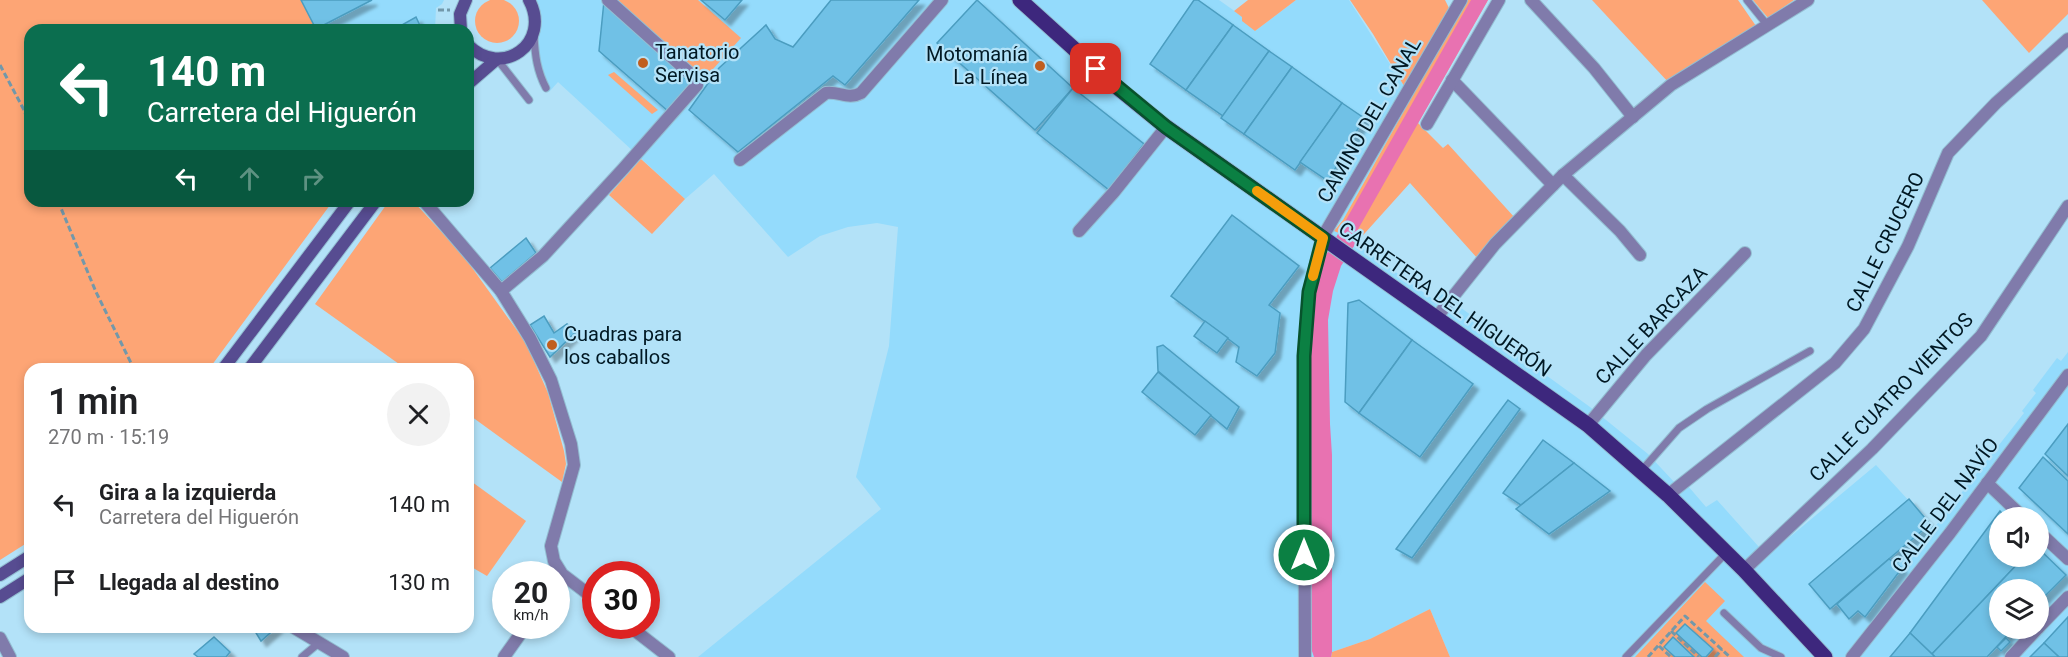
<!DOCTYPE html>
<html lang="es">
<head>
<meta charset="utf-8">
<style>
	body { margin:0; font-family:Roboto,sans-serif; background:#f2f2f2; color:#202124; height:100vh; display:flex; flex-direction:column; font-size:22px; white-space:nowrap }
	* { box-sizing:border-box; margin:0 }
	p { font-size:20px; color:#757577 }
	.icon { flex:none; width:33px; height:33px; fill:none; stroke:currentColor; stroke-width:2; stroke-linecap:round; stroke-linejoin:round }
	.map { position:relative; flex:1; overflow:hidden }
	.panel { position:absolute; left:24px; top:363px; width:450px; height:270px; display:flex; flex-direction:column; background:#fff; border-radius:18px; box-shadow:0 3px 9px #0003 }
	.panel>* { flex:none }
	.top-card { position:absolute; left:24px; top:24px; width:450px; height:183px; border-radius:18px; box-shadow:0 3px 9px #0003; background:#0b6e4f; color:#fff; overflow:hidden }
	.controls { position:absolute; left:1989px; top:507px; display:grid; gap:12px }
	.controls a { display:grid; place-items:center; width:60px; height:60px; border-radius:50%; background:#fff; box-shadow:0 3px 9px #0003; font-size:30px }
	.speed { position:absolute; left:492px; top:561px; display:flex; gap:12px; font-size:30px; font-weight:700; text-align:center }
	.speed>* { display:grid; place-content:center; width:78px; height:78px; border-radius:50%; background:#fff; box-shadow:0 3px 9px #0003; line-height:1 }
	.speed small { font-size:15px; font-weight:400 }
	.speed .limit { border:9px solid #d22; background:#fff; color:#111 }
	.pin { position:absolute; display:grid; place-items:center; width:51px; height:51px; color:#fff; margin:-26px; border-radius:12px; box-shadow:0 3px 9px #0006 }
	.me { position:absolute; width:66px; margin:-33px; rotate:0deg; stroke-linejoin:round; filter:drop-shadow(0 0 4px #0008) }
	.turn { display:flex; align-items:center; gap:21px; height:126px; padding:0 24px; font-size:27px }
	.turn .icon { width:78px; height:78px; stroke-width:2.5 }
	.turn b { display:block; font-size:42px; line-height:51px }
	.lanes { display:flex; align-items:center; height:57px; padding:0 24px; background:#0003; justify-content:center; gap:30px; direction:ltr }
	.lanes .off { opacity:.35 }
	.round { display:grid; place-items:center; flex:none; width:63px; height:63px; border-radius:32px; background:#f2f2f2 }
	.overview { display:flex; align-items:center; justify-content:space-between; height:102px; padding:0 24px }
	h1 { font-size:36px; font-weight:600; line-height:45px }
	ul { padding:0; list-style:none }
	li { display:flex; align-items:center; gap:18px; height:78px; padding:0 24px }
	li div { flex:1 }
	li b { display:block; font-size:22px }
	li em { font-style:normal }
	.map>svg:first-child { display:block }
</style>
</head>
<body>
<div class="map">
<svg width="2068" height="657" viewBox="0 0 2068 657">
	<defs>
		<filter id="shadow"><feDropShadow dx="5.5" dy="5.5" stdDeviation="1.5" flood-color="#0004"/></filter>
	</defs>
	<rect width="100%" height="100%" fill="#b3e2f8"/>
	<!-- built -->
	<g fill="#94dbfc" fill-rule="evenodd">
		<path d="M301 0H444L442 4 436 8 435 30H317Z"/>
		<path d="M529 0H1219L1243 17 1255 31 1296 0H1349L1404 86 1415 92 1343 220 1335 228 1434 300 1442 294 1501 337 1499 341 1590 407 1648 454 1675 483 1682 479 1706 507 1717 500 1767 556 1876 465 1934 528 2024 413 2022 411 2036 393 2033 390 2057 358 2061 361 2068 352V657H1450L1430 609 1370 639 1332 652 1331 657H698L881 509 856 477 889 346 898 227 877 223 848 227 820 236 788 257 714 174 685 199 558 82 549 92 546 88 539 75ZM2000 518H2038V556H2000ZM2000 590H2038V628H2000Z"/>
	</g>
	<!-- green -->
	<g fill="#fda575">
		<circle cx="497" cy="21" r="22"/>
		<path d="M0 0H301L317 30H30V201H333L209 369H30V541L0 560Z"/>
		<path d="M616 0H698L741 38 705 78Z"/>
		<path d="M1248 0H1296L1255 31 1242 21V17L1234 11Z"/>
		<path d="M1350 0H1445L1449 8 1404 86 1373 34Z"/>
		<path d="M1466 0H1488L1418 123 1443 148 1448 144 1515 218 1478 259 1410 183 1356 243 1344 235 1334 231 1343 220Z"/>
		<path d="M1592 0H1738L1756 26 1669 83Z"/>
		<path d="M1753 0H1794L1768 18Z"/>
		<path d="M1982 0H2068V14L2029 53Z"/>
		<path d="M614 72 658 110 652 114 608 75Z"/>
		<path d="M641 159 685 199 652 234 609 195Z"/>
		<path d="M389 201H413L463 255 526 343 548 393 564 451 566 464 562 482 468 414V369H406L315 304Z"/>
		<path d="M468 479 526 521 487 576 468 565Z"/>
		<path d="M1705 582 1725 601 1706 621 1744 657H1635Z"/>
		<path d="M1430 609 1450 657H1331L1332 652 1370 639Z"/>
	</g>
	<!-- water -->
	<path fill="#e872b1" d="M1471 0H1488L1357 231 1356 243 1341 266 1333 291 1328 320 1330 424 1332 455V652L1331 657H1314L1311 648C1311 584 1310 519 1309 455 1308 399 1301 304 1326 255Z"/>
	<!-- building -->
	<g fill="#70c1e6" stroke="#4b9dc0" stroke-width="1.5" filter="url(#shadow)">
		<path d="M301 0H372L316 29Z"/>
		<path d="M701 0H742L725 20Z"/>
		<path d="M831 0H919L845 85 833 76 738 152 689 110 719 68 766 25 775 39 793 47Z"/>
		<path d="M977 0 1073 88 1035 130 937 43Z"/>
		<path d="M1194 0H1198L1233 25 1186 90 1150 64Z"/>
		<path d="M604 1 688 75 685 78 692 85 669 112 599 51Z"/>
		<path d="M416 17 422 30H393Z"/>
		<path d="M1233 25 1269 51 1223 116 1186 90Z"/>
		<path d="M1269 51 1292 67 1244 134 1221 118Z"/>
		<path d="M1292 67 1342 103 1295 170 1244 134Z"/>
		<path d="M1073 88 1144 144 1109 190 1037 133Z"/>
		<path d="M1342 103 1364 118 1328 181 1300 162Z"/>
		<path d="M1232 215 1299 266 1269 305 1280 313 1275 353 1257 376 1236 362 1239 347 1171 296Z"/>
		<path d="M526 238 536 253 502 282 490 268Z"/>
		<path d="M1359 300 1412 340 1359 413 1345 402 1348 303Z"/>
		<path d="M544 316 554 333 567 324 577 331 550 357 530 325Z"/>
		<path d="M1205 321 1228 338 1217 353 1194 336Z"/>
		<path d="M1412 340 1473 384 1420 457 1359 413Z"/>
		<path d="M1163 345 1239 407 1227 429 1158 371 1157 347Z"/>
		<path d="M1158 372 1211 415 1195 435 1142 392Z"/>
		<path d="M1508 400 1520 409 1412 558 1396 549Z"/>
		<path d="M2068 424V476L2045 454Z"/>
		<path d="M1543 440 1574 463 1521 505 1503 493Z"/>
		<path d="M2043 457 2068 481V534L2019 488Z"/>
		<path d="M1574 463 1610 491 1549 534 1516 509Z"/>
		<path d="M1909 499 1930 524 1830 609 1809 584Z"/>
		<path d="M2000 511 2006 518H2000V556H2025L1932 654 1910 633Z"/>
		<path d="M2038 548 2066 575 2038 603V590H2000V628H2014L1987 657H1935L1932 654 2025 556H2038Z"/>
		<path d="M1889 559 1902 568 1865 617 1858 611 1849 619 1837 604Z"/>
		<path d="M2068 617V657H2059L2044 643Z"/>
		<path d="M1685 624 1713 649 1706 657H1702L1676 633Z"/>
		<path d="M263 627H277L261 641 256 633Z"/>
		<path d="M1910 633 1932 654 1935 657H1890Z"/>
		<path d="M214 637 230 652 226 657H198L194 654Z"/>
		<path d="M1673 637 1694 657H1675L1664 647Z"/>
		<path d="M2006 638 2010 642 2001 651 1997 647Z"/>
		<path d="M2044 643 2059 657H2030Z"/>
	</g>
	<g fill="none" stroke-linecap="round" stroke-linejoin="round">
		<defs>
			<g id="service">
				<path d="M1747 0 1768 26"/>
				<path d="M534 36C535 55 537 71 546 88"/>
				<path d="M497 59 529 100"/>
				<path d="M1642 470 1679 428 1707 409 1810 351"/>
				<path d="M1724 613 1761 648 1781 657"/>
				<path d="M302 657 320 642"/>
				<path d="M1626 657 1726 553"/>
			</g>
			<g id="minor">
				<path d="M1531 0 1594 68 1633 117"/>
				<path d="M1452 80 1553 185"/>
				<path d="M1427 124 1499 0"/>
				<path d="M740 160 826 93C839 91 848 100 861 93L942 0"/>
				<path d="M1563 175 1620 231 1640 255"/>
				<path d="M424 201 501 291 530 338 551 380 571 444 574 465 551 546 554 561 562 574 596 600"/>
				<path d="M1079 231 1114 192 1166 127"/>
				<path d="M501 291 543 256 623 169 697 85 695 78 608 0"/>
				<path d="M1436 318 1495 244 1563 175 1671 85 1808 0"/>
				<path d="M1588 425 1646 355 1745 253"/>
				<path d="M1987 483 2024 518"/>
				<path d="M1668 495 1835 363 1864 329 1908 246 1948 153 1996 103 2068 39"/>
				<path d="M2038 531 2068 559"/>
				<path d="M1744 570 1872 449 1981 336 2068 206"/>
				<path d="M629 626 669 657"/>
				<path d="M293 627 343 657"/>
				<path d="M2038 628 2068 597"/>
				<path d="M0 638 10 657"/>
				<path d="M504 657 526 626"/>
				<path d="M1305 657 1304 356 1309 292 1322 238 1461 0"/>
				<path d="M1852 657 1950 533 2068 375"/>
				<path d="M2011 657 2038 628"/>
			</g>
			<g id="secondary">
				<path d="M461 30 460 14 466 0"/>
				<path d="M468 45C502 79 552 43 529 0"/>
				<path d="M468 84 497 59"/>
				<path d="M223 369 350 201"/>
				<path d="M249 369 376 201"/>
				<path d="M0 575 30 556"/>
				<path d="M0 597 30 578"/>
			</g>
			<path id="primary" d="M1020 0 1113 84 1166 127 1588 425 1668 495 1744 570 1825 657"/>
		</defs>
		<!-- service casing -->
		<use href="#service" stroke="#93bed2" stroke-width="9"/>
		<!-- minor casing -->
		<use href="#minor" stroke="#93bed2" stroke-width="14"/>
		<!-- secondary casing -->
		<use href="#secondary" stroke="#93bed2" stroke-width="14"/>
		<!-- primary casing -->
		<use href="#primary" stroke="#93bed2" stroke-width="17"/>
		<!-- path -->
		<g stroke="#7298aa" stroke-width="3" stroke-dasharray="6 3" stroke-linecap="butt">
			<path d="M438 10H450"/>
			<path d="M0 65 24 110 30 127"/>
			<path d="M58 201 96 292 134 369"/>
			<path d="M1671 631 1699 657"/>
			<path d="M1659 646 1671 657"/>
			<path d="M1648 657 1685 616 1730 657"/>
			<path d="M1715 657 1722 649"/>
		</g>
		<!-- service -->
		<use href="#service" stroke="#807bab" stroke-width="7"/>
		<!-- minor -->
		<use href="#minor" stroke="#807bab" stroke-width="12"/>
		<!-- secondary -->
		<use href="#secondary" stroke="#574c91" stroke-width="12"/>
		<!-- primary -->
		<use href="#primary" stroke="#3d277d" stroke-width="15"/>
	</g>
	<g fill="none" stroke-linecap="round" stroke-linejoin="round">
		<defs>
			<path id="route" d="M1096 69 1166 127 1323 238 1309 292 1304 356V555"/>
		</defs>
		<!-- route casing -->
		<use href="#route" stroke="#07532c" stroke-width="15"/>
		<!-- route -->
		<use href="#route" stroke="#0b8043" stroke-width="10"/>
		<!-- slow -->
		<path stroke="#f59e0b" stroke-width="10" d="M1257 191 1323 238 1313 276"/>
	</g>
	<!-- markers -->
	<g fill="#c05e1f" stroke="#b3e2f8" stroke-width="2">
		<circle cx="643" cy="63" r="6"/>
		<circle cx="1040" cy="66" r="6"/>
		<circle cx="552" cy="345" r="6"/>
	</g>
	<g text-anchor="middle" stroke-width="4.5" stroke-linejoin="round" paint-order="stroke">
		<!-- poi labels -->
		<g font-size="20" fill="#001823" stroke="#b3e2f8" text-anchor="start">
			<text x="655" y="59">Tanatorio<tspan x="655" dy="23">Servisa</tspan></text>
			<text x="1028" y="61" text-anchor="end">Motomanía<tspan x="1028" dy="23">La Línea</tspan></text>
			<text x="564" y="341">Cuadras para<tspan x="564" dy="23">los caballos</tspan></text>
		</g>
		<!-- street labels -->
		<g font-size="20" fill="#001823" stroke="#b3e2f8">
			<text transform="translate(1369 120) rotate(-60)" y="7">CAMINO DEL CANAL</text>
			<text transform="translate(1885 242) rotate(-64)" y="7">CALLE CRUCERO</text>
			<text transform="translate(1445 299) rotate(35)" y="7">CARRETERA DEL HIGUERÓN</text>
			<text transform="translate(1651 325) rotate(-47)" y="7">CALLE BARCAZA</text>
			<text transform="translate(1891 397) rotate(-46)" y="7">CALLE CUATRO VIENTOS</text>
			<text transform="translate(1945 505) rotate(-53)" y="7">CALLE DEL NAVÍO</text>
		</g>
	</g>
</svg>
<div class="controls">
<a><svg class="icon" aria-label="sound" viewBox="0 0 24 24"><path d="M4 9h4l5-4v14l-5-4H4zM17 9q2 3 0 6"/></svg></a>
<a><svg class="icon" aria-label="layers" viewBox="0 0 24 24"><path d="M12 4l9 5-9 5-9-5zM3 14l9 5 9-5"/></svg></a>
</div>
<div class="speed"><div>20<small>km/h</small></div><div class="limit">30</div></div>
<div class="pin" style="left:1096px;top:69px;background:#d93025"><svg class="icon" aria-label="arrive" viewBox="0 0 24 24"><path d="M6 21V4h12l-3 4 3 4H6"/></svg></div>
<svg class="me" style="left:1304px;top:555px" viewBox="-20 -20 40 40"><circle r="17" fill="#0b8043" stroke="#fff" stroke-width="3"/><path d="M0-11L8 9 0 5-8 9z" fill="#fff"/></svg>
<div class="top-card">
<div class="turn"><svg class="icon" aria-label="left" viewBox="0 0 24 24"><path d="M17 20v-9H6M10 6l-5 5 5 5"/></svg><div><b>140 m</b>Carretera del Higuerón</div></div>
<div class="lanes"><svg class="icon" aria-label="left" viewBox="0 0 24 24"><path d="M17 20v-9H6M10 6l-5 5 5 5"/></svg><svg class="icon off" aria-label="ahead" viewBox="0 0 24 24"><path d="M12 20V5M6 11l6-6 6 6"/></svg><svg class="icon off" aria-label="right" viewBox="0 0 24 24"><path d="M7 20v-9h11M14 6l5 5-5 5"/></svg></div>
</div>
<section class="panel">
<div class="overview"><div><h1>1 min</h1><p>270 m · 15:19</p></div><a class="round"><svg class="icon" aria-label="close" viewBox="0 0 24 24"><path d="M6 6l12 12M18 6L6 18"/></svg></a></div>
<ul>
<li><svg class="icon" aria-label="left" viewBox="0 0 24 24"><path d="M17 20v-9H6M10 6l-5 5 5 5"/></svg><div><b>Gira a la izquierda</b><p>Carretera del Higuerón</p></div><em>140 m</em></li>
<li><svg class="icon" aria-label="arrive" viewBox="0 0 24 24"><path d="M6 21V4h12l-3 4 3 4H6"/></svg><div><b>Llegada al destino</b></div><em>130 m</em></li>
</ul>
</section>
</div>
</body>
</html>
